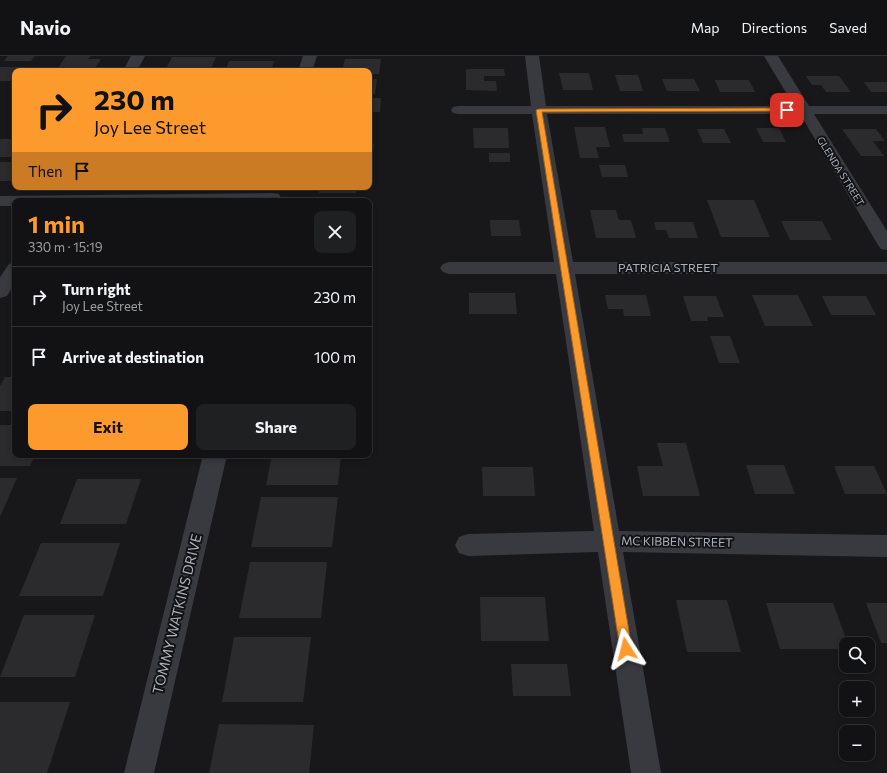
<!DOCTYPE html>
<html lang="en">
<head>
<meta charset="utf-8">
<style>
	body { margin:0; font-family:Commissioner,sans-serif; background:#1f2022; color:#f1f3f6; height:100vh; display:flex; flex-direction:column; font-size:15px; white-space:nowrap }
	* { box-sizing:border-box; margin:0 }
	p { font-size:13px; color:#9c9ea0 }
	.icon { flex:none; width:22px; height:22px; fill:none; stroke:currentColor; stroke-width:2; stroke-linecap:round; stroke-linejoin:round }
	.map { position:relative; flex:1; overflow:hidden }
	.panel { position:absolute; left:12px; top:142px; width:360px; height:260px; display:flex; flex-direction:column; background:#121214; border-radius:8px; box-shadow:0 2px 6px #0003,0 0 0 1px #313234 }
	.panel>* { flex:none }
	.hud { position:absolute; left:12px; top:12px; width:360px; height:122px; border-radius:8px; box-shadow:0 2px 6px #0003,0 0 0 1px #313234; background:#fd9a2d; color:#111; overflow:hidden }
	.controls { position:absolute; left:839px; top:581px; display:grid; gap:8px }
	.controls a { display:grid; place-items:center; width:36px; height:36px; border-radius:8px; background:#121214; box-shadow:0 2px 6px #0003,0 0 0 1px #313234; font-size:20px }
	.pin { position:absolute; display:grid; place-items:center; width:34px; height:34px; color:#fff; margin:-17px; border-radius:8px; box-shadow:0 2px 6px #0006 }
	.me { position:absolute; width:44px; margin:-22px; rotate:351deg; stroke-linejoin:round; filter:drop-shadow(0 0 3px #0008) }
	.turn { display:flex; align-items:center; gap:14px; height:84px; padding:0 16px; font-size:18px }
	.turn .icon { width:52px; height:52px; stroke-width:2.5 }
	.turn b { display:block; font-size:28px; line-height:34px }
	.then { display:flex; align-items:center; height:38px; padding:0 16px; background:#0003; gap:8px; font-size:15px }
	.round { display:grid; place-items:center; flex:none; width:42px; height:42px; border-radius:8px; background:#1f2022 }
	.summary { display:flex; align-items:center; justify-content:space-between; height:68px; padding:0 16px }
	h1 { font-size:24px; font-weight:700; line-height:30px; color:#fd9a2d }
	.primary-button { display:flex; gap:8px; margin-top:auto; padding:8px 16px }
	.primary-button a { flex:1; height:46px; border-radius:8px; background:#fd9a2d; color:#111; font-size:16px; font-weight:700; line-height:46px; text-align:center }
	.primary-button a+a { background:#1f2022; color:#f1f3f6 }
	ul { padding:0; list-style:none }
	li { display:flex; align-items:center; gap:12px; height:60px; padding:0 16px; border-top:1px solid #313234 }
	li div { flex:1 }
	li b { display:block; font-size:15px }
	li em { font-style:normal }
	header { display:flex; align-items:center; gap:24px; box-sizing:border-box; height:56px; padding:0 20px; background:#121214; border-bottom:1px solid #313234 }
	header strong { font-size:19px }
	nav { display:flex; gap:22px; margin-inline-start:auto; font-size:14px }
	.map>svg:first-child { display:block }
</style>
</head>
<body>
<header>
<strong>Navio</strong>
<nav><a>Map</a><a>Directions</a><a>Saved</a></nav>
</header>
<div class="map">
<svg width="887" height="717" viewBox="0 0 887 717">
	<rect width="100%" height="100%" fill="#18181a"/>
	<!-- building -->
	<g fill="#2b2b2e">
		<path d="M8 0H35L31 5H4Z"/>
		<path d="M66 0H91L88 3H101L95 12H58Z"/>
		<path d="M172 1H216L211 13H166Z"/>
		<path d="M345 3H381L379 18H369V15H342Z"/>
		<path d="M229 5H274L271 15H225Z"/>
		<path d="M0 11H26L23 15H15V25H0Z"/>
		<path d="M466 13H504L505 20H484V25H496L497 35 466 34Z"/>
		<path d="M559 17H589L593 34H563Z"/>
		<path d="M615 19H638L643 35H620Z"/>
		<path d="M806 20H839L851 36H826L821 29H812Z"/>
		<path d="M369 23H377L375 38H369Z"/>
		<path d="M662 23H694L700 35H667Z"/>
		<path d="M715 24H749L755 36H720Z"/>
		<path d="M864 26H887V36H871Z"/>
		<path d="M369 42H381L380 56H369Z"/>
		<path d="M369 65H372L370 83H369Z"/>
		<path d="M574 71H605L610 91H596L599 102H580Z"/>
		<path d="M473 72H508L509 92H474Z"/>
		<path d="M642 72H665L670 86H624L622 78H643Z"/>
		<path d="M756 72H779L786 86H763Z"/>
		<path d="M697 73H724L731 87H703Z"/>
		<path d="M842 73H876L885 85H873L884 100H861Z"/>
		<path d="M1 83H15V101H0V84Z"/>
		<path d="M369 88H374L372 106H369Z"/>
		<rect x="489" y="97" width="21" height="9"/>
		<path d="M0 106H15V120L11 125H0Z"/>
		<path d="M599 109H625L628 121H602Z"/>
		<path d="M320 131H357L356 137H319Z"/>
		<path d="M319 143H370V145H318Z"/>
		<path d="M707 144H754L770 181H721Z"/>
		<path d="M590 154H616L619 164H631L636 182H596Z"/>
		<path d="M490 164H519L521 180H491Z"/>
		<path d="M781 165H822L832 184H790Z"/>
		<path d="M654 166H693L698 182H669L666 174H656Z"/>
		<path d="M369 172H373L371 193H369Z"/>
		<path d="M469 237H515L517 258H469Z"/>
		<path d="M605 239H646L651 260H624L623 253H608Z"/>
		<path d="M752 239H798L813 270H765Z"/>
		<path d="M683 240H716L724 261H707L708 265H691Z"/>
		<path d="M822 240H866L876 259H831Z"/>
		<path d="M710 280H730L740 307H719Z"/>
		<path d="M5 321H15V355H0V330Z"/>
		<path d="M0 369H15V399H35L30 410H0Z"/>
		<path d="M657 387H686L700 440H643L637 410H663Z"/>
		<path d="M77 399H148V400H76Z"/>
		<path d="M272 399H341L338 429H266Z"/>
		<path d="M746 409H784L795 438H755Z"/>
		<path d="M834 410H874L887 438H845Z"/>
		<path d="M482 411H533L535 440H483Z"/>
		<path d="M0 422H17L0 461Z"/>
		<path d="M77 423H141L126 468H60Z"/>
		<path d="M261 441H338L332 491H251Z"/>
		<path d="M41 487H120L103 540H19Z"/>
		<path d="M250 506H327L321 562H239Z"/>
		<path d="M480 541H545L549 585H481Z"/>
		<path d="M676 544H727L741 596H687Z"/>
		<path d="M766 547H833L848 588H846V593H780Z"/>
		<path d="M866 547H887V587H881Z"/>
		<path d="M24 559H95L75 621H0Z"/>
		<path d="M234 581H311L303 646H222Z"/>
		<path d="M511 608H567L571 640H513Z"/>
		<path d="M0 646H70L47 717H0Z"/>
		<path d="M219 668 314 669 309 717H209Z"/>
	</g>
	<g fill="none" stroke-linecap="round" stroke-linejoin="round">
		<!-- street -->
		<g fill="#383a3f" fill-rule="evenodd">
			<path d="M131 0H145L137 15H123Z"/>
			<path d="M303 0H317L312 15H298Z"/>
			<path d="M525 0H539L546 50H794L764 0H778L809 50H887V58H814L887 175V194L881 193 878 189 800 58H547L573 206H887V218H575L619 475 887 479V501L623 496 661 717H631L598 496 468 500 459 497 455 489 459 481 468 478 594 475 556 218H449L443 216 440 212 443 208 449 206H554L532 58H458L453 57 451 54 453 51 458 50H531Z"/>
			<path d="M273 137 279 138 281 142 279 145H15V150H0V140Z"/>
			<path d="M15 206V227L7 240 0 242V221L9 208Z"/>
			<path d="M203 399H227L154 717H124Z"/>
		</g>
	</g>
	<!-- route -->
	<path fill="#fd9a2d" stroke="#a4641d" d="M787 52H790V55L542 56 632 593 630 597 626 598 622 597 620 593 536 54 539 53Z"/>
	<g text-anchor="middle" stroke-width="4" stroke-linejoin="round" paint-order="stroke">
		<!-- far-street labels -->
		<g font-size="10" fill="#a9b1bb" stroke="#131315">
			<text transform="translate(841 115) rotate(58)" y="4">GLENDA STREET</text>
		</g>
		<!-- street labels -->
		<g font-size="12" fill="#a9b1bb" stroke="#131315">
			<text x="668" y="216">PATRICIA STREET</text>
			<text transform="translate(677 486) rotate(1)" y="4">MC KIBBEN STREET</text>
		</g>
		<!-- near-street labels -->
		<g font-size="14" fill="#a9b1bb" stroke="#131315">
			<text transform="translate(177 558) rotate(-76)" y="5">TOMMY WATKINS DRIVE</text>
		</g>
	</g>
</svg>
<div class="controls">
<a><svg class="icon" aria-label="search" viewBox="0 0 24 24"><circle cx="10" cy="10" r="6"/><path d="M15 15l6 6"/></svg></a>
<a>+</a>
<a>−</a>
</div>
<div class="pin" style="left:787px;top:54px;background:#d93025"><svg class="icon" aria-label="arrive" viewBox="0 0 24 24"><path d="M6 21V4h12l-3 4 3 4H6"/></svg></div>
<svg class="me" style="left:626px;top:593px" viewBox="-20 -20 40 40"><path d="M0-17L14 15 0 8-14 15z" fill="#fd9a2d" stroke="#fff" stroke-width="4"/></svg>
<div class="hud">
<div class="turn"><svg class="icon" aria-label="right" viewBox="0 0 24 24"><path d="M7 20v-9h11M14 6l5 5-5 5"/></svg><div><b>230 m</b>Joy Lee Street</div></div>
<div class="then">Then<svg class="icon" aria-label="arrive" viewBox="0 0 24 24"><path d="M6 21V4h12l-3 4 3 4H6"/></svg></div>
</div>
<section class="panel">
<div class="summary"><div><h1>1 min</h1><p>330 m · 15:19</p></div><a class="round"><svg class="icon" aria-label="close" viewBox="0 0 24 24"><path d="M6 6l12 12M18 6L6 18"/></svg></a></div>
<ul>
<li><svg class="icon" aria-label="right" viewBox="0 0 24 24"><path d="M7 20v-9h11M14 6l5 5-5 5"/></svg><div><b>Turn right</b><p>Joy Lee Street</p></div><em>230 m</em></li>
<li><svg class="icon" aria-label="arrive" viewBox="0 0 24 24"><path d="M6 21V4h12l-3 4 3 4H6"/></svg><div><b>Arrive at destination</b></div><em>100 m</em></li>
</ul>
<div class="primary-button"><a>Exit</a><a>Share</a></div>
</section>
</div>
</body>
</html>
